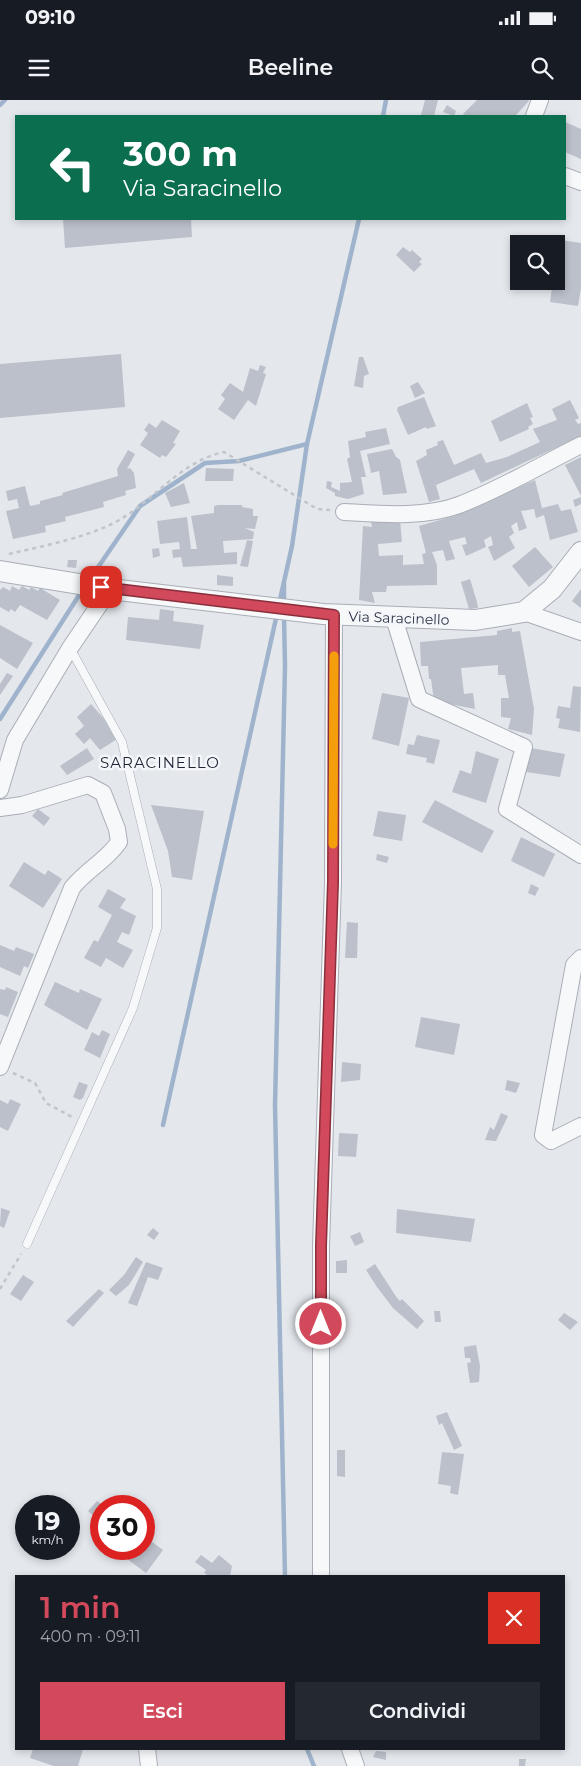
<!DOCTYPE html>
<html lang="it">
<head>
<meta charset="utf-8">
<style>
	body { margin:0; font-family:Montserrat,sans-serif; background:#242831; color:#f1f3f6; height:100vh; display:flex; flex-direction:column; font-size:19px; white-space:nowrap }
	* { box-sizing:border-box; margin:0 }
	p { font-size:16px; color:#9ea1a6 }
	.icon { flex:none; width:28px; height:28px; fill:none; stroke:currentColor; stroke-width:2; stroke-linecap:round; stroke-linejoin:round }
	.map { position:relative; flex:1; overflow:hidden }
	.panel { position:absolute; left:15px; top:1475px; width:550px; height:175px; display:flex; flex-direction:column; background:#171b24; border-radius:0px; box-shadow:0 2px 8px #0003 }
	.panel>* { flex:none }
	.banner { position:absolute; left:15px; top:15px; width:551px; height:105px; border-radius:0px; box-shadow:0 2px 8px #0003; background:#0b6e4f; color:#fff; overflow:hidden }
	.fabs { position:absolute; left:510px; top:135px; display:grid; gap:10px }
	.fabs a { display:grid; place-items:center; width:55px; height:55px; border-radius:0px; background:#171b24; box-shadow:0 2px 8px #0003; font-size:25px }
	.speed { position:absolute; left:15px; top:1395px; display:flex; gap:10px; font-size:25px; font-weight:700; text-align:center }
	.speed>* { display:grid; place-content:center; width:65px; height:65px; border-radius:50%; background:#171b24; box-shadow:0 2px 8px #0003; line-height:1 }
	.speed small { font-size:12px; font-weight:400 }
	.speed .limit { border:8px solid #d22; background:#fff; color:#111 }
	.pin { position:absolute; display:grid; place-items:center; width:42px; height:42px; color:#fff; margin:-21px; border-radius:10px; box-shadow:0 2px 8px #0006 }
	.me { position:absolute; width:55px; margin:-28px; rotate:0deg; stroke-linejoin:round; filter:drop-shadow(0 0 4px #0008) }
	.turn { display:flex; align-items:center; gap:18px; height:105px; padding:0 25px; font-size:22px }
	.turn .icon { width:65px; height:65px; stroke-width:2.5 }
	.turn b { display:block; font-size:35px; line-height:42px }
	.round { display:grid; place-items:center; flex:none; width:52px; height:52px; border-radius:0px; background:#242831 }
	.head { display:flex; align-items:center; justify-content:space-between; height:85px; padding:0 25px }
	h1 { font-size:30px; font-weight:600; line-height:38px; color:#d1495b }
	.primary-button { display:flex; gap:10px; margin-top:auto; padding:10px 25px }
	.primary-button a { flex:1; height:58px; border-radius:0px; background:#d1495b; color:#fff; font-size:20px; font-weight:600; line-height:58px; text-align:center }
	.primary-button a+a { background:#242831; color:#f1f3f6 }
	.status { display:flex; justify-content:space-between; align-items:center; height:35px; padding:0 25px; background:#171b24; direction:ltr }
	.status svg { height:14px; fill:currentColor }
	header { display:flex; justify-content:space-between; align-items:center; height:65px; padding:0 25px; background:#171b24; font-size:22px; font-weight:600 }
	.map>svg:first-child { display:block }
</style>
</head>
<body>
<div class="status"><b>09:10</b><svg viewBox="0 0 49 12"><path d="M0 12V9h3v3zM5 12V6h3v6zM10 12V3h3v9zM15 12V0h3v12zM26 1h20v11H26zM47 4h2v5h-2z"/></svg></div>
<header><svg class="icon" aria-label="menu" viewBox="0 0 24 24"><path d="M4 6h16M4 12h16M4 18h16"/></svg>Beeline<svg class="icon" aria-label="search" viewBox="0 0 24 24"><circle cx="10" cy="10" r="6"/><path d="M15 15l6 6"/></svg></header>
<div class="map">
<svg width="581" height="1666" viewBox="0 0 581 1666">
	<rect width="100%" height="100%" fill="#e4e7ec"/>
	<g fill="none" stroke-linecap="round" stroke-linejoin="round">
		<!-- stream -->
		<g stroke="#9fb4cc" stroke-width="4.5">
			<path d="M0 5 5 0"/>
			<path d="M383 16 386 0"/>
			<path d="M90 479 140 406 205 363 239 361 307 344"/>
			<path d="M284 483V505"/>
			<path d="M279 504 292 446 307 344 359 119"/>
			<path d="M284 515 285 567 275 1006 285 1476"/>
			<path d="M0 619 83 489"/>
			<path d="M163 1025 277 514"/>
			<path d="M307 1649 314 1666"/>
		</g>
	</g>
	<!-- building -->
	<g fill="#bbc0ca">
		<path d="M425 0H438L434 16 421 15Z"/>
		<path d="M477 0H528L529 1 515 16H465L463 14Z"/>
		<path d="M447 5 456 11 454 16 443 12Z"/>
		<path d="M565 22 581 29V59L565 52Z"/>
		<path d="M63 119H191L192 137 65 148Z"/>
		<path d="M560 140 581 143V188L578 206 550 202 553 181H556Z"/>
		<path d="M403 147 410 152 412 150 422 159 419 162 422 164 414 172 396 155Z"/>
		<path d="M121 254 125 307 0 318V264Z"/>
		<path d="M359 257H363L369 274 364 276 363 288 354 286Z"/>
		<path d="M260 265 266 267 263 273 266 274 256 306 248 300 234 320 218 309 225 299 221 295 230 283 243 292 250 268 258 271Z"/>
		<path d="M418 282 425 293 415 298 410 286Z"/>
		<path d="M424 297 436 326 427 329 426 327 408 335 397 310 398 307Z"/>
		<path d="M570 300 579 318 575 320 578 324 581 323V336L481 383 474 369 436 385 440 399 429 402 416 361 427 355 426 350 438 345 437 342 443 340 454 365 481 353 486 363 507 357 540 342 533 329 557 320 552 309Z"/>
		<path d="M527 303 533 317 530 318 533 324 528 327 529 329 500 342 491 321Z"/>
		<path d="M162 320 180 331 173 343 176 344 166 357 162 355 160 358 140 345 148 333 144 330 149 323 156 328Z"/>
		<path d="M386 328 390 344 360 351 366 377H361L364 394 348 399 335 396V393L326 388 327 381 332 382 331 387 340 391V383L352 382 347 359 350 357 348 341 366 337 365 332Z"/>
		<path d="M392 349 396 357 400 360 407 393 383 395 379 371 371 373 367 354Z"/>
		<path d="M128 350 135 354 127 369 130 368 134 373 136 388 125 391 126 395 103 402 104 407 65 417 66 421 45 426 46 432 13 439 6 411 19 408 17 399 8 401 6 391 25 386 30 406 40 404V401L63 395 62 393 118 376 117 369Z"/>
		<path d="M581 357V396L565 365Z"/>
		<path d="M206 368 234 369 233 381H205Z"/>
		<path d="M535 380 542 408 558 404 561 411 571 409 578 432 550 440 544 415 536 418 534 409 521 411 527 428 519 431 517 422 511 426 514 433 509 437 515 448 494 461 488 447 493 445 491 436 484 440 486 447 466 456 462 445 467 444 465 437 449 441 455 459 446 461 443 450 432 452 437 465V485L387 486 386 492H372L375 503 359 500 363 426 372 427 371 422 400 420 402 442 378 444 379 456 403 455V465L424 464 422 454 426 453 419 426 454 416Z"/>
		<path d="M184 383 190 403 171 407 165 393Z"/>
		<path d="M581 397V404L575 407 573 400Z"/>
		<path d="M218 405H242V407L253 409V416H258L255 429 245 428 254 432 253 439 223 441 224 453 237 452V464L183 467 181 457 173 458 172 450 180 449 179 442 160 444 157 421 187 417 191 449H197L191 416 214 413V406Z"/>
		<path d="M247 440 253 441 248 467 240 466Z"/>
		<path d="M535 447 553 467 529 487 512 466Z"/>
		<path d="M159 448 160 456 153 458 152 449Z"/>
		<path d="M68 460H77L76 468 67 467Z"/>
		<path d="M217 475 233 477V486L217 485Z"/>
		<path d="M470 479 477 502 478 508 469 509 461 482Z"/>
		<path d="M12 486 19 490 22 486 29 490 31 487 38 491 40 488 60 500 47 520 20 505 15 512 11 509 9 512 0 507V490L3 487 10 491Z"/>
		<path d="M581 489V508L572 501Z"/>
		<path d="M160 509 174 511 173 521 204 525 200 549 126 540 128 517 159 520Z"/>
		<path d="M0 525 33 543 17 569 0 558Z"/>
		<path d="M512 528V532L520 531 534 609 532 635 508 629 511 618 501 617V598H509L505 575H498V565L461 568 464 594 473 593 475 609 434 601 431 579H429L428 566H421L420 542 497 535V531Z"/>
		<path d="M7 573 13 576 0 595V584Z"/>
		<path d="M573 586 581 587 580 632 558 628 560 619 556 618 558 606 570 608Z"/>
		<path d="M382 593 409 598 399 646 372 639Z"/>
		<path d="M91 604 111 627 117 639 100 650 90 638 84 644 75 634 84 626 77 617Z"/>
		<path d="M417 635 440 640 434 664 426 662 427 658 406 654 408 644 414 645Z"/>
		<path d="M87 648 94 659 67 675 60 666Z"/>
		<path d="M531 648 565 654 560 677 526 672Z"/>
		<path d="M476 651 499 659 486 703 452 692 460 670 471 674Z"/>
		<path d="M435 700 494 731 482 753 422 722Z"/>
		<path d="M151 705 204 711 192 780 172 777 168 751Z"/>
		<path d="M38 709 50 718 44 726 32 716Z"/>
		<path d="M378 711 406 715 402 741 373 736Z"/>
		<path d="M521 737 555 754 544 777 511 761Z"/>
		<path d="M377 754 389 757 387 763 376 760Z"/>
		<path d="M24 762 45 775 48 770 62 779 43 808 9 786Z"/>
		<path d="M531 784 539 788 535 796 528 793Z"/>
		<path d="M108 789 126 799 120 808 136 816 129 835 122 832 117 842 133 850 123 868 106 858 101 867 84 858 94 840 98 842 112 815 98 807Z"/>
		<path d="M347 822 358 823 357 858H345Z"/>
		<path d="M0 845 14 851 16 847 34 854 28 868 24 866 20 876 0 867Z"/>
		<path d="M55 882 79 893 80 889 102 899 87 930 44 905Z"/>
		<path d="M6 887 18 892 8 917 0 914V889L5 890Z"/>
		<path d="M421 917 460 924 454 955 415 947Z"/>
		<path d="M102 930 110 934 100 958 84 950 92 932 99 936Z"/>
		<path d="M342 962 361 964 360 980 341 982Z"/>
		<path d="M507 980 520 983 516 993 505 990Z"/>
		<path d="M79 982 88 985 83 998 80 1000 73 997Z"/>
		<path d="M10 999 21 1004 8 1031 0 1027V1000L8 1004Z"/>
		<path d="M501 1013 508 1016 496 1041 485 1040 490 1027 494 1030Z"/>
		<path d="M339 1033 358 1034 356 1057 338 1056Z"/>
		<path d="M1 1108 10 1111 4 1128 0 1126Z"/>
		<path d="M397 1109 475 1119 471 1142 396 1133Z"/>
		<path d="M153 1128 159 1133 154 1140 147 1135Z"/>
		<path d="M360 1132 364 1142 355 1146 350 1136Z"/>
		<path d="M136 1157 143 1162 129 1185 116 1196 109 1190 124 1175Z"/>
		<path d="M347 1160V1173H336V1161Z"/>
		<path d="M146 1162 163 1168 158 1180 148 1177 137 1206 128 1203Z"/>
		<path d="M375 1164 397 1198 400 1201 402 1199 424 1221 417 1229 393 1208 377 1187 366 1170Z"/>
		<path d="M23 1175 34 1182 21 1201 10 1194Z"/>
		<path d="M99 1189 104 1193 73 1227 66 1221Z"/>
		<path d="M434 1211H440L441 1222H435Z"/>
		<path d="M564 1213 578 1222 570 1230 558 1220Z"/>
		<path d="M476 1245 480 1266 479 1282 470 1283 467 1263 471 1262 470 1258H465L464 1247Z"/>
		<path d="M447 1312 462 1346 454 1350 442 1323 439 1325 436 1316Z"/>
		<path d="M337 1350H345V1377L337 1376Z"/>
		<path d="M442 1352 464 1354 458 1395 450 1393 451 1386 438 1384Z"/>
		<path d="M97 1401 104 1406H101L100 1421 88 1411Z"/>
		<path d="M144 1436 163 1450 146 1473 114 1449H144Z"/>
		<path d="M201 1455 212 1463 219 1455 232 1466 230 1476H209L204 1473 206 1470 195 1462Z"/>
		<path d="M33 1649H83L78 1666H54L30 1658Z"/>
		<path d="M376 1651 386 1652V1660L373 1657Z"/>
		<path d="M519 1659H526L525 1666H519Z"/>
	</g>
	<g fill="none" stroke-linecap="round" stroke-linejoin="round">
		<defs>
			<path id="service" d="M27 1144 133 908 157 828V789L122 642 70 548"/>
			<g id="minor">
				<path d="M534 16 540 0"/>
				<path d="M565 76 581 82"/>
				<path d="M344 412C381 414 424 418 459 405 501 389 541 365 581 345"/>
				<path d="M524 512 581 532"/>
				<path d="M394 518 419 599 524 647 507 709 581 755"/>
				<path d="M0 690 15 640 70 548 110 489"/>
				<path d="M0 708 22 705 88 685 103 693 117 729 119 742C106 761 86 770 72 788L0 967"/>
				<path d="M581 858 574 865 543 1035 551 1041 581 1026"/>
				<path d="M321 1476V1146L333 782 334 515"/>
				<path d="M147 1649 149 1666"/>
				<path d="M350 1649 356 1666"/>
			</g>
			<path id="tertiary" d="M0 471 110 489 323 514 475 520 524 512 552 489 581 452"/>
		</defs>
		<!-- service casing -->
		<use href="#service" stroke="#a9aeb7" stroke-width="9"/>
		<!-- minor casing -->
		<use href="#minor" stroke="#a9aeb7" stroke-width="18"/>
		<!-- tertiary casing -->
		<use href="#tertiary" stroke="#a9aeb7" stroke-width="22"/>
		<!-- path -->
		<g stroke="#c2c5cb" stroke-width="2.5" stroke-dasharray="4 4" stroke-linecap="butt">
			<path d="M9 454C43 446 80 439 112 424 152 404 178 362 224 352L317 409 330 410"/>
			<path d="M13 973 35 983 46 1003 72 1017"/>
			<path d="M0 1189 21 1154"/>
		</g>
		<!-- service -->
		<use href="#service" stroke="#f7f8fa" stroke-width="8"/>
		<!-- minor -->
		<use href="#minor" stroke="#f7f8fa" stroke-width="16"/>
		<!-- tertiary -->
		<use href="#tertiary" stroke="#f7f8fa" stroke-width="20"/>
	</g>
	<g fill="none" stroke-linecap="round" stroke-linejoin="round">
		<defs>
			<path id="route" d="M101 487 334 515 333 782 321 1146V1224"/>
		</defs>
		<!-- route casing -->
		<use href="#route" stroke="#882f3b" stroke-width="12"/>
		<!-- route -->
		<use href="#route" stroke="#d1495b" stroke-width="9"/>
		<!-- slow -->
		<path stroke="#f59e0b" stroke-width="9" d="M333 744 334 556"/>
	</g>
	<g text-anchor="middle" stroke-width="5" stroke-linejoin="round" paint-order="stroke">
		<!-- street labels -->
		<g font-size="14" fill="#2b3445" stroke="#f4f6f9">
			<text transform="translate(399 518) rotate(2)" y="5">Via Saracinello</text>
		</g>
		<!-- neighbourhood labels -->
		<g font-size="15" letter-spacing="1" fill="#1d2536" stroke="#f4f6f9">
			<text x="160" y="668">SARACINELLO</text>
		</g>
	</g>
</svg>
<div class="fabs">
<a><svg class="icon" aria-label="search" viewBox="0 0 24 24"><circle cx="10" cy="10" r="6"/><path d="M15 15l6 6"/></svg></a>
</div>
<div class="speed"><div>19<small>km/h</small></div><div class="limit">30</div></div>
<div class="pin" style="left:101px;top:487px;background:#d93025"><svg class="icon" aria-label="arrive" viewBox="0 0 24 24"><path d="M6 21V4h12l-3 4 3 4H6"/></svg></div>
<svg class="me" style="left:321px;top:1224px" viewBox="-20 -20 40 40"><circle r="17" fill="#d1495b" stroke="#fff" stroke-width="3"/><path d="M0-11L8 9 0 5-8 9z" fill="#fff"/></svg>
<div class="banner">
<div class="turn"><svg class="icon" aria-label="left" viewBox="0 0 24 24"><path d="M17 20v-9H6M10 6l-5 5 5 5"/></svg><div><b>300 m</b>Via Saracinello</div></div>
</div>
<section class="panel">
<div class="head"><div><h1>1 min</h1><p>400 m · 09:11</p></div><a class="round" style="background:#d93025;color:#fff"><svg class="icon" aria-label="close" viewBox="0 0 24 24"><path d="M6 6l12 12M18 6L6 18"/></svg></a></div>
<div class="primary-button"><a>Esci</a><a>Condividi</a></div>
</section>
</div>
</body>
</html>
